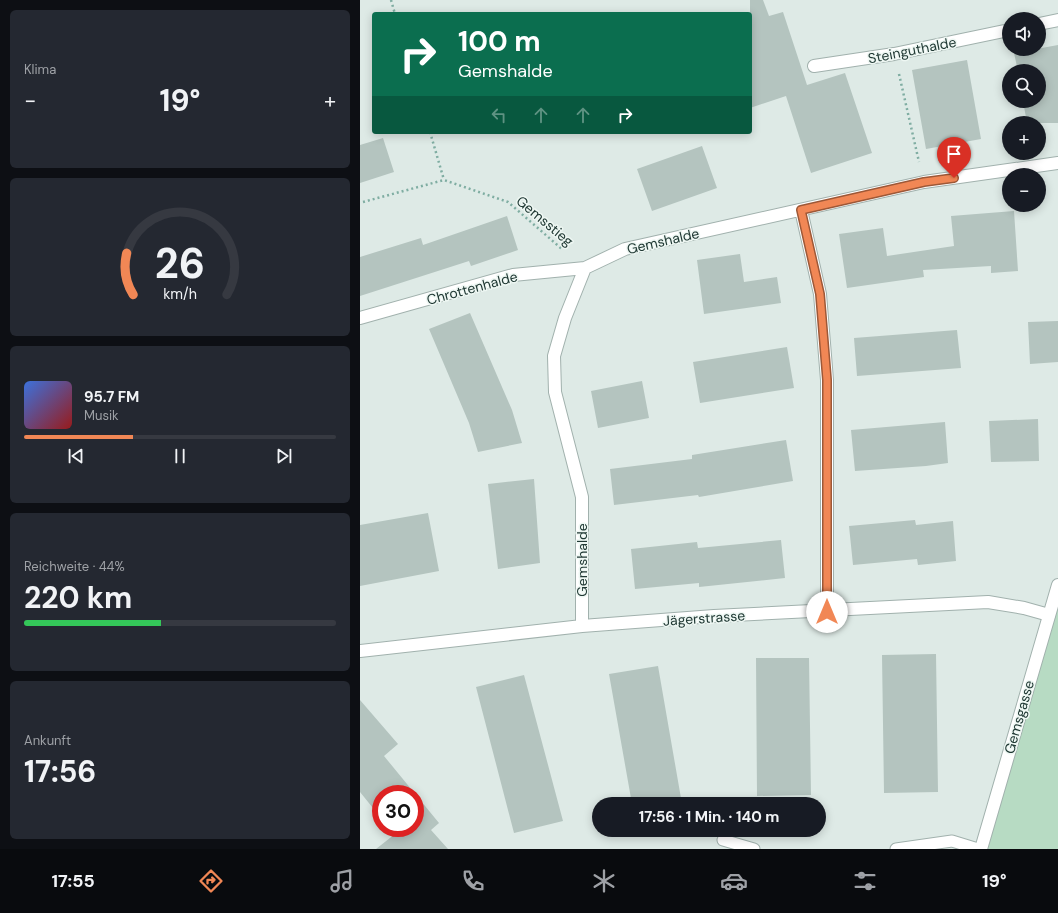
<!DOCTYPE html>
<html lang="de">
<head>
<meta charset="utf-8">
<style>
	body { margin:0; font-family:"DM Sans",sans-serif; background:#242831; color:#f1f3f6; height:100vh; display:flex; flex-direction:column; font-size:15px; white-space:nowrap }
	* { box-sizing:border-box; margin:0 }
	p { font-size:13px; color:#9ea1a6 }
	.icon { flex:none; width:22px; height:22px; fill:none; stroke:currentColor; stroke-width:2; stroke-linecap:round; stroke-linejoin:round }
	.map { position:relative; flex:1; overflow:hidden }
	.sheet { display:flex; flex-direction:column; gap:10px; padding:10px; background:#0d0f14; width:360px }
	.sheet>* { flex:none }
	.guide { position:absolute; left:12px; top:12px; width:380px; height:122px; border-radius:4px; box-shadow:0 2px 10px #0003; background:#0b6e4f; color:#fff; overflow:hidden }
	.controls { position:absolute; left:642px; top:12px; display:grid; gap:8px }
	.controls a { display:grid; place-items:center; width:44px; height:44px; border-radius:50%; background:#171b24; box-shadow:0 2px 10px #0003; font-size:20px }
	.speed { position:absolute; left:12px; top:785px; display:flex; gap:8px; font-size:20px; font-weight:700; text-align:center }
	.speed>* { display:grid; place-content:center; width:52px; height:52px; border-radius:50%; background:#171b24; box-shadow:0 2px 10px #0003; line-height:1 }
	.speed .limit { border:6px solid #d22; background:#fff; color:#111 }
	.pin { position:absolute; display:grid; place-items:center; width:34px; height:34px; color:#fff; margin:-41px -17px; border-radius:50% 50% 50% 0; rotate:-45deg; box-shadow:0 0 4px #0007 }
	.pin .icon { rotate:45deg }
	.me { position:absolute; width:44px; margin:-22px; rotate:0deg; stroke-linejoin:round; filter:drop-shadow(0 0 3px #0008) }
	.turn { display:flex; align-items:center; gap:14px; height:84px; padding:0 20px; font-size:18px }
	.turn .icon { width:52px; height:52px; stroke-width:2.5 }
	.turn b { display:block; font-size:28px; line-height:34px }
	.lanes { display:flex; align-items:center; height:38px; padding:0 20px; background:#0003; justify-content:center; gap:20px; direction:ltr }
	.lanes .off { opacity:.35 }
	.big { font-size:30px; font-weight:700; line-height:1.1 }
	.sheet .card { flex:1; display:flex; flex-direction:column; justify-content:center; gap:6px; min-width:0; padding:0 14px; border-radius:6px; background:#242831 }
	.sheet .dial { align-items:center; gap:0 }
	.dial svg { height:104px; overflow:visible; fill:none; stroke:#363941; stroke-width:7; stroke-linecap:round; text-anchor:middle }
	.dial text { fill:#f1f3f6; stroke:none }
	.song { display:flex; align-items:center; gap:12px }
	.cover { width:48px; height:48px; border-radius:6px; background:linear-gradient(135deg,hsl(220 70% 55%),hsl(0 70% 35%)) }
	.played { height:4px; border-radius:2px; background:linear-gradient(90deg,#f18755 35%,#363941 35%) }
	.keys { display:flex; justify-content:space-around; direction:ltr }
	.heat { display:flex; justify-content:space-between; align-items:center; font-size:22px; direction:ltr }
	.charge { height:6px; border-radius:3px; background:linear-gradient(90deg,#34c759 44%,#363941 0) }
	.trip { position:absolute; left:232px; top:797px; width:234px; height:40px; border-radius:20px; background:#171b24; box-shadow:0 2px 10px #0003; font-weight:700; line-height:40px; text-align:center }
	.tabs { display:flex; height:64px; justify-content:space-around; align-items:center; background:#090b0e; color:#9ea1a6 }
	.tabs .icon { width:28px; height:28px }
	.tabs .active { color:#f18755 }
	.tabs b { font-size:18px; color:#f1f3f6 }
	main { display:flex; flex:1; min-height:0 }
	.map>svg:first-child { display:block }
</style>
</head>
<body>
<main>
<section class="sheet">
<div class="card"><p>Klima</p>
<div class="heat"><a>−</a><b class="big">19°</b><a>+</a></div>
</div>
<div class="card dial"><svg viewBox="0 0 100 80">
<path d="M14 69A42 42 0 1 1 86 69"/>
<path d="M14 69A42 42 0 0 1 9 37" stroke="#f18755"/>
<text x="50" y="56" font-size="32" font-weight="700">26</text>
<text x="50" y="72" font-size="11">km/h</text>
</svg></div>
<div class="card">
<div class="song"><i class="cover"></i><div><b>95.7 FM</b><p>Musik</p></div></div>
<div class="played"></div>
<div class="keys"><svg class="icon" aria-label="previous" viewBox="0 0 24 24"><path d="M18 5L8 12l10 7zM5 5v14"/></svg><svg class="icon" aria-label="pause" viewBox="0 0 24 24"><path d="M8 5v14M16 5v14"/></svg><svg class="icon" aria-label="next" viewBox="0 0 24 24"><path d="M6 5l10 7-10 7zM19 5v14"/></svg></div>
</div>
<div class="card"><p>Reichweite · 44%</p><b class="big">220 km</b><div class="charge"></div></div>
<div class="card"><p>Ankunft</p><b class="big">17:56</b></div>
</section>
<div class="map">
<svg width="698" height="849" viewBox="0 0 698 849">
	<rect width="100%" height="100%" fill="#deeae6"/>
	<path fill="#b7dbc3" d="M698,585v264h-77z"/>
	<path fill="#b4c4bf" d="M390,0h13l6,16 14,-4 24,73 38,-12 27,80 -61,20 -25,-77 -36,12z
		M698,45v78h-31l-4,-22h16v-30h-21l-4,-18z
		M607,60l14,79 -55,10 -14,-79z
		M23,138l11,34 -34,11v-38z
		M342,146l15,42 -65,23 -15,-42z
		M654,211l4,60 -27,2v-7l-68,4 1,7 -77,11 -8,-54 44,-6 4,28 67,-10 -3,-30z
		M147,216l11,34 -47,16 -2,-5 -109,35v-39l61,-19 2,7z
		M380,254l4,28 33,-5 4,26 -77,11 -7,-54z
		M110,313l42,97 10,33 -44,9 -9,-29 -40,-94z
		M698,321v41l-28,2 -2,-42z
		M597,330l4,38 -104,8 -3,-38z
		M427,347l7,41 -94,15 -7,-41z
		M282,381l7,37 -51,10 -7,-37z
		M678,419l1,42 -48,1 -2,-41z
		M585,422l3,41 -22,3 -71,5 -4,-41z
		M426,440l7,41 -94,16 -1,-2 -84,10 -4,-36 82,-10v-4z
		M174,479l6,84 -42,6 -10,-85z
		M68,513l11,58 -79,15v-61z
		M555,520l1,5 37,-4 3,40 -38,4 -1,-6 -64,6 -4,-39z
		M421,540l4,38 -86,9v-4l-64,6 -4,-40 66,-7 1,6z
		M576,654l2,138 -54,1 -2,-138z
		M396,658h53l2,137 -54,1z
		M298,666l24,138h-50l-23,-130z
		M164,675l39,146 -49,12 -38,-146z
		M0,700l38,44 -14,12 55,67 -8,7 17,19h-72l19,-15 -5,-6h25v-34h-34v24l-21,-26z"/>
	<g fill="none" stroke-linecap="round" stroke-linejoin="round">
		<defs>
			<path id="service" d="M363,840l31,9
				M536,849l56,-8 26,8"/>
			<path id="minor" d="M679,24l19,-4
				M454,66l80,-12 115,-24
				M441,210l19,84 7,86v232
				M0,318l153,-43 72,-7
				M222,626v-129l-27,-105 -1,-36 11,-38 20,-50 40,-19 299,-67 134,-19
				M0,651l222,-25 132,-10 274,-14 36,6 25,7"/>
			<path id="tertiary" d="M621,849l77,-264"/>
		</defs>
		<use href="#service" stroke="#a1b1ad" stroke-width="13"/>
		<use href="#minor" stroke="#a1b1ad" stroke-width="14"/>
		<use href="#tertiary" stroke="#a1b1ad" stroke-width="14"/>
		<path stroke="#7fada2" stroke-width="2.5" stroke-dasharray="2 3" stroke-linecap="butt" d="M31,0l4,14
			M539,74l20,88
			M70,132l14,48
			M3,202l81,-22 64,22 55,48"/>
		<use href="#service" stroke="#fff" stroke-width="11"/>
		<use href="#minor" stroke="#fff" stroke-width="12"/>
		<use href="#tertiary" stroke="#fff" stroke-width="12"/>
	</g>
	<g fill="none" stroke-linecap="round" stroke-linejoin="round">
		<defs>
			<path id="route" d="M467,612v-232l-7,-86 -19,-84 123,-28 30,-4"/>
		</defs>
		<use href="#route" stroke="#9d5837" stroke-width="10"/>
		<use href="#route" stroke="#f18755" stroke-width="7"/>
	</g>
	<g text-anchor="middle" stroke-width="3" stroke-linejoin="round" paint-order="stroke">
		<g font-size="14" fill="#203934" stroke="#eef7f3">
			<text transform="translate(552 50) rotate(-11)" y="5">Steinguthalde</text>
			<text transform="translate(185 221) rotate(40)" y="5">Gemsstieg</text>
			<text transform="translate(303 241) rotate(-13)" y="5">Gemshalde</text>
			<text transform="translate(112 288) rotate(-15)" y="5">Chrottenhalde</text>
			<text transform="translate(222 560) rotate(-90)" y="5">Gemshalde</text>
			<text transform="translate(344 618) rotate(-4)" y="5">Jägerstrasse</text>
			<text transform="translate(659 717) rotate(-74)" y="5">Gemsgasse</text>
		</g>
	</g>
</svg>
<div class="controls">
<a><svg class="icon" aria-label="sound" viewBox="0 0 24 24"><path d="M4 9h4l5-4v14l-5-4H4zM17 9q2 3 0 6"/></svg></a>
<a><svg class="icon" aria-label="search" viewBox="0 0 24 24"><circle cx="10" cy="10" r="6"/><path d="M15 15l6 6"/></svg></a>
<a>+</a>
<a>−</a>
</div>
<div class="speed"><div class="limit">30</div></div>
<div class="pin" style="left:594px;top:178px;background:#d93025"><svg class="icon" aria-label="arrive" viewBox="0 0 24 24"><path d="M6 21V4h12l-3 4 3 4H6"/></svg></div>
<svg class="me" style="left:467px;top:612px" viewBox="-20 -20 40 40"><circle r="19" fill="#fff"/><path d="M0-13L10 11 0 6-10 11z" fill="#f18755"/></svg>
<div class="trip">17:56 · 1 Min. · 140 m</div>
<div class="guide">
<div class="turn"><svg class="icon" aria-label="right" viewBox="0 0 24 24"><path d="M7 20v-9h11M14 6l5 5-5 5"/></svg><div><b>100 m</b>Gemshalde</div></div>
<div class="lanes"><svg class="icon off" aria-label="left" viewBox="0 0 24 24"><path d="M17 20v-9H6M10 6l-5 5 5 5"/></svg><svg class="icon off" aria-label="ahead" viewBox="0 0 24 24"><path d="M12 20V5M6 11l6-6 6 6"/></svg><svg class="icon off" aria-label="ahead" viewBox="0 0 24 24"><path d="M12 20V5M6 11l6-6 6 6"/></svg><svg class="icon" aria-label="right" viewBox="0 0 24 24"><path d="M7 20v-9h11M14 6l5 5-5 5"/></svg></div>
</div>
</div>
</main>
<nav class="tabs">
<b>17:55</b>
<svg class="icon active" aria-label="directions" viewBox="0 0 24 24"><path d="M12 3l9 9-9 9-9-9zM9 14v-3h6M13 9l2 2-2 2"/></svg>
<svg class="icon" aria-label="music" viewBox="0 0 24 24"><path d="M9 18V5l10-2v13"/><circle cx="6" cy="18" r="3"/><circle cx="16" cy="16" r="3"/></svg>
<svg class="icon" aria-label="phone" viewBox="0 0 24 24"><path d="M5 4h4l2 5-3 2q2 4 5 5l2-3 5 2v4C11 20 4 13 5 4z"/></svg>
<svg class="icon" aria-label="climate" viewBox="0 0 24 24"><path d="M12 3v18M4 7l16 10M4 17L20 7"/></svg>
<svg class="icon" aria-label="car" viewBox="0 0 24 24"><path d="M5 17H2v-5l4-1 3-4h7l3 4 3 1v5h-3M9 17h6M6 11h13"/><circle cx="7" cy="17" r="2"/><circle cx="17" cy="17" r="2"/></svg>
<svg class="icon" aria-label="filters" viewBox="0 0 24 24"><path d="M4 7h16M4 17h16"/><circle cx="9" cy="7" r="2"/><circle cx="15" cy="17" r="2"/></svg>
<b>19°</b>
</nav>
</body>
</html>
